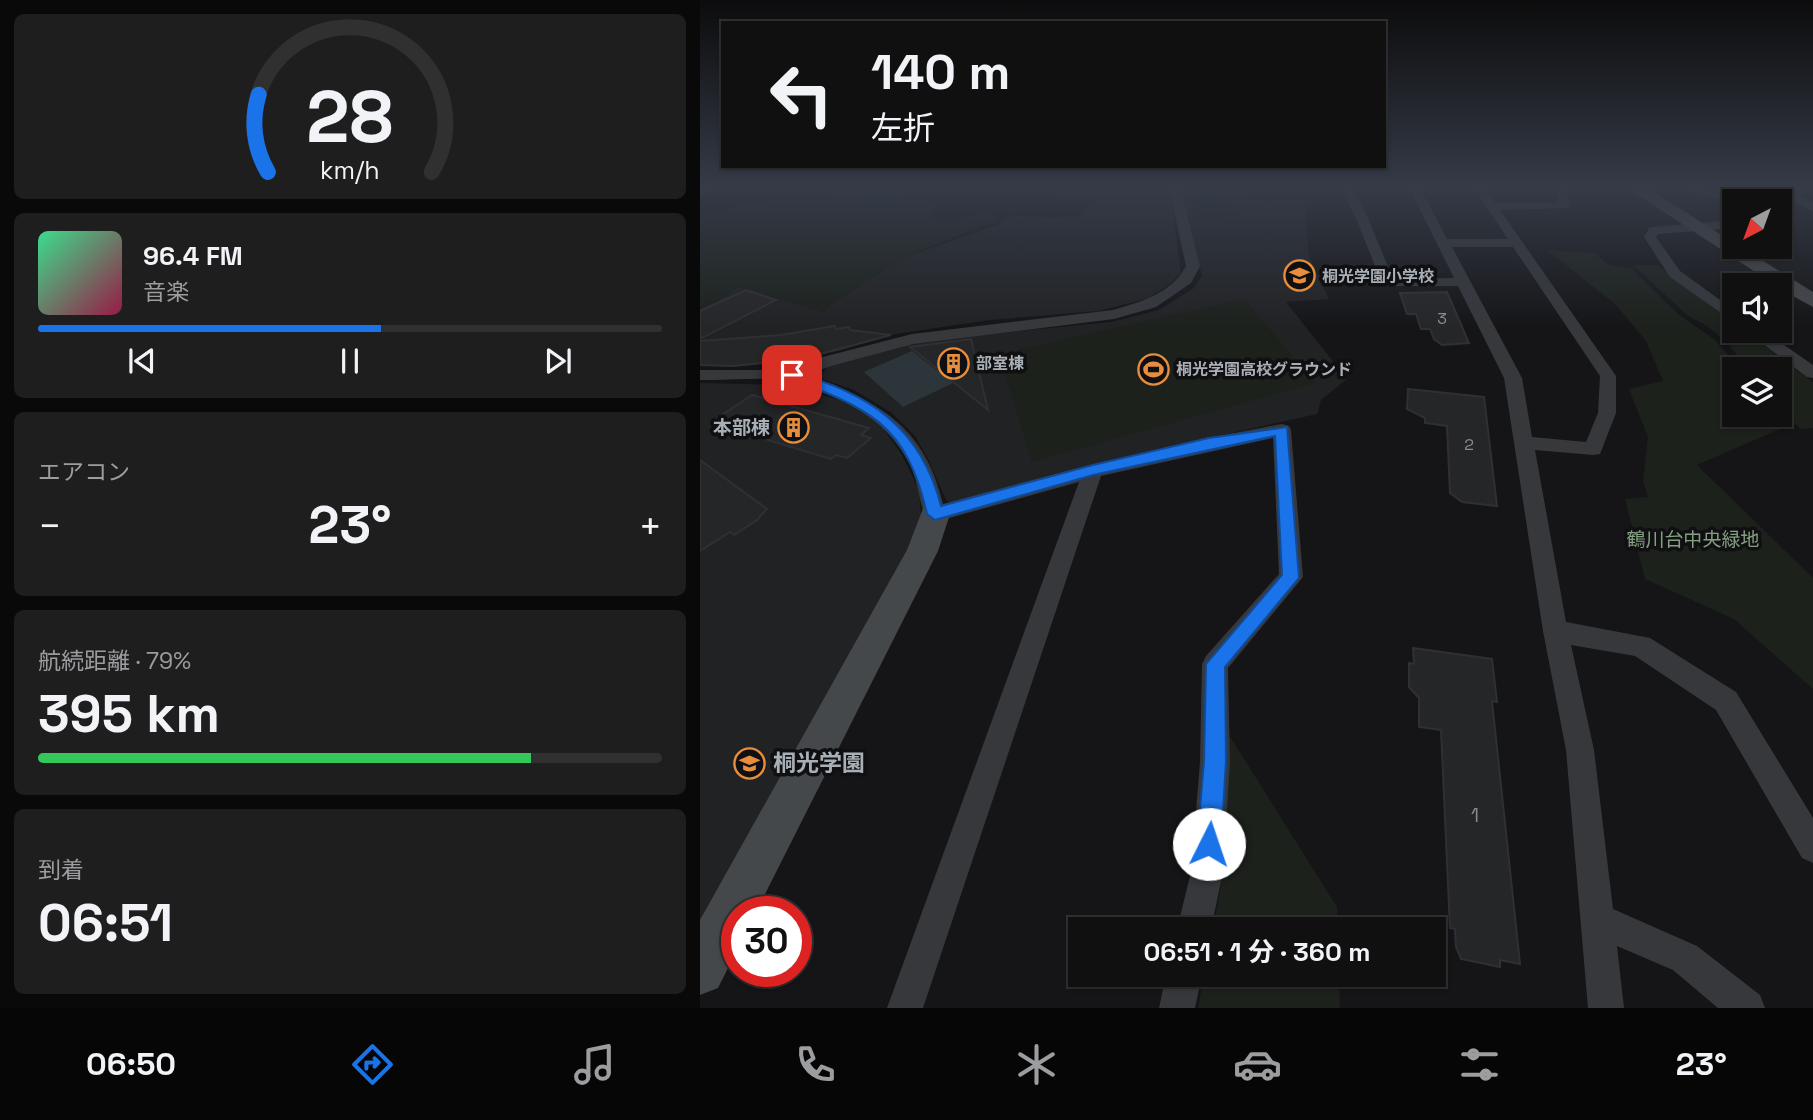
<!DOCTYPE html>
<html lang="ja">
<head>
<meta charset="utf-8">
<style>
	body { margin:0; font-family:"Space Grotesk","Noto Sans JP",sans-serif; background:#1e1e1f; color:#f1f3f6; height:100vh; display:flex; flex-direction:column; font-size:26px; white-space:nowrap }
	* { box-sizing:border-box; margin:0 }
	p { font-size:23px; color:#9c9d9f }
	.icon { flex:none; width:38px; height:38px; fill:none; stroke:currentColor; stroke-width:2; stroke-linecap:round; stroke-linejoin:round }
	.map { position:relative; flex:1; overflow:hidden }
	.drawer { display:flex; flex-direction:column; gap:14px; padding:14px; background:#090909; width:700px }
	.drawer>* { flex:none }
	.hud { position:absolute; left:21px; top:21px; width:665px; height:147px; border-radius:0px; box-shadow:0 2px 5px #0004,0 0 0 2px #303031; background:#101011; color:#f1f3f6; overflow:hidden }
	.needle { width:46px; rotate:221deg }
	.buttons { position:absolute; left:1022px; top:189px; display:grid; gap:14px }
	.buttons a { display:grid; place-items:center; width:70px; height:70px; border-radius:0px; background:#101011; box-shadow:0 2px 5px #0004,0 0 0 2px #303031; font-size:35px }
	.speed { position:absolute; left:21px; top:896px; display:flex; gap:14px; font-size:35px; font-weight:700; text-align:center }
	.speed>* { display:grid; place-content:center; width:91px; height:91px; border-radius:50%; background:#101011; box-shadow:0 2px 5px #0004,0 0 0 2px #303031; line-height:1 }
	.speed .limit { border:10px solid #d22; background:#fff; color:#111 }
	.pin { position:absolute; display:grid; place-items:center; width:60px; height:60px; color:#fff; margin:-30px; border-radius:14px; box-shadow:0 4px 10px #0006 }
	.me { position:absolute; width:77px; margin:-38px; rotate:4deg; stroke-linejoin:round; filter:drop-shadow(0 0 5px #0008) }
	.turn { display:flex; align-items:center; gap:24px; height:147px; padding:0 35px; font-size:32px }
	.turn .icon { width:91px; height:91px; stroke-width:2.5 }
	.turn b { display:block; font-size:49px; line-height:60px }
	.big { font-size:52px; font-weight:700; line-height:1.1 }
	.drawer .widget { flex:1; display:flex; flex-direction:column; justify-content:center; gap:10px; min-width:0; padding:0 24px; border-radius:10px; background:#1e1e1f }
	.drawer .dial { align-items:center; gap:0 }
	.dial svg { height:182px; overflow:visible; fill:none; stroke:#303031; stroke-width:7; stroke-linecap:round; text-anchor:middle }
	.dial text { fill:#f1f3f6; stroke:none }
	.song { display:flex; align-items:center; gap:21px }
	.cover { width:84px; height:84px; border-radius:10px; background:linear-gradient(135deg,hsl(150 70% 55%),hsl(340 70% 35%)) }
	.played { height:7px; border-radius:4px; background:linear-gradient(90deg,#1a73e8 55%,#303031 55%) }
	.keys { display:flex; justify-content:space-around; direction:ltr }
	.heat { display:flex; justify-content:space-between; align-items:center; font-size:38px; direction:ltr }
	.charge { height:10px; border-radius:5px; background:linear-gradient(90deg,#34c759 79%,#303031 0) }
	.trip { position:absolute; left:368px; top:917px; width:378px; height:70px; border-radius:0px; background:#101011; box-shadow:0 2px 5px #0004,0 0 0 2px #303031; font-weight:700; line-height:70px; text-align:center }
	.dock { display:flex; height:112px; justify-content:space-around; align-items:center; background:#060607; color:#9c9d9f }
	.dock .icon { width:49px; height:49px }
	.dock .current { color:#1a73e8 }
	.dock b { font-size:32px; color:#f1f3f6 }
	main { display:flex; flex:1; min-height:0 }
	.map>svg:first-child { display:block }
</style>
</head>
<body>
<main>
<section class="drawer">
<div class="widget dial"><svg viewBox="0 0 100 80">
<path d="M14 69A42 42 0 1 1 86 69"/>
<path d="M14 69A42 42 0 0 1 10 35" stroke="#1a73e8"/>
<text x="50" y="56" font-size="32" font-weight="700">28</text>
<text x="50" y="72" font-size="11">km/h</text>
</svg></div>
<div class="widget">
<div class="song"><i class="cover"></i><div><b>96.4 FM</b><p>音楽</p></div></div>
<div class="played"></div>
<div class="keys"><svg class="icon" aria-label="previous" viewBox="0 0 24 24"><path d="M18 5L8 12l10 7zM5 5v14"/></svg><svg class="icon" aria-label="pause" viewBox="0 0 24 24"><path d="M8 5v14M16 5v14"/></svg><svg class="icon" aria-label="next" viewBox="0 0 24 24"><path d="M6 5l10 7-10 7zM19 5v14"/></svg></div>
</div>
<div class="widget"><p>エアコン</p>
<div class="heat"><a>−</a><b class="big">23°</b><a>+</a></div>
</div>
<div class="widget"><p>航続距離 · 79%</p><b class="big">395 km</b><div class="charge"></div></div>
<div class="widget"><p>到着</p><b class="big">06:51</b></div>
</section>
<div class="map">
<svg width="1113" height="1008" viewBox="0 0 1113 1008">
	<rect width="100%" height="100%" fill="#151517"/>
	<path fill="#212224" d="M283,187h187l11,86 -11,11 -21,14 -51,13 -108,9 -94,14 -58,17 -60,11 -32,4 -46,-1v-57l15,-6 23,-16 86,26 8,-9 68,-44 100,-35 11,-9 40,3 27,-2 18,-18 -117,-7z
		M480,187h54l10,5v6l5,2 56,-1 4,58 20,42 -43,3 61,77 -26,21 -4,14 -184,41 -182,48 -5,-3 -18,-41 -13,-23 -23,-23 -38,-23 -35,-12 7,-10 10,-4 82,-23 193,-19 48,-12 35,-22 8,-12z
		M0,383l82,2 59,15 24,12 19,18 18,25 17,35 2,25 -2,24 -219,404z"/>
	<path fill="#1c211c" d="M526,187l8,29 -38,2 -5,-29z
		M178,189l55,10 8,6 -10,7 1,6c5,1 12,3 17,3 18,0 31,-15 50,-2l-99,40 -68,44 -8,9 -86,-26 -23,16 -15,6v-92l56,-15 61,-4z
		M847,250l47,3 14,11 24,5 46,45 37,26 25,29h-6v46h44l9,11 -90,39 116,113v111l-79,-70 -89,-40 -20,-80 23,-2 -5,-16 5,-44 -19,-48 34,-8 -17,-40 -31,-37z
		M933,265h25l76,58v8h11l68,51v46l-12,1 -21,-20v-40h-33l-20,-27 -20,-16 -20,-11z
		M544,299l71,84 -283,79 -33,-108z
		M526,730l111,177 1,22h-125l8,-43z
		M504,975h135l1,33h-142z"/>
	<path fill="#2c363a" d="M212,351l41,32 -50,24 -39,-35z"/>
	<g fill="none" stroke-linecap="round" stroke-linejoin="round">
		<path stroke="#2c363a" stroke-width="3.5" d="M1041,198l4,-8
			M1022,218l10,-2 2,-4"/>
	</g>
	<path fill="#252628" stroke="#2f3033" stroke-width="2" d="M46,290l30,10 -76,39v-28z
		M747,292l22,51 -27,2 -8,-6 -4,-10h-9l-5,-15h-9l-7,-21z
		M135,326l1,3 13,-2 1,3 41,5 -67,18 -52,9 -39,4 -33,-1v-24l81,-6z
		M271,339l17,71 -78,-63z
		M708,389l76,8 13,109 -35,-4 -12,-9 -3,-67 -22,-3v-5l-18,-9z
		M52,395l117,33 -8,7 10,3 -24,20 -11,-3 -5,4 -113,-34 5,-4 -7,-2z
		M0,460l67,49 -10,11 -23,15 -4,-3 -30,19z
		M713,648l79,11 5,43 -5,-1 28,263 -20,-4v7l-39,-8 -5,-12 -1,-18 -5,-1 -9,-198 -22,-3v-29l-10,-11v-24l5,1z"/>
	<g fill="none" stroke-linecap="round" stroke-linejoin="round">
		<path fill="#36383c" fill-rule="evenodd" d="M25,187l-1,2 -24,5v-6z
			M469,187h11l20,79 -9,17 -35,24 -42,12 -201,25 -82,22 -24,9c70,26 118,50 136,129 113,-31 224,-59 339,-80l7,2 2,4 12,147 -75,91 2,94 -7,110 -12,57h-34l14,-57 9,-110 2,-98 4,-8 73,-82 -6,-136 -172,38 -178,532h-36l192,-526 -144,40 -8,-2c-9,-18 -8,-39 -18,-57 -20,-39 -56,-60 -96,-74 -8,-3 -17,-8 -26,-9 -28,-3 -58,0 -87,0v-10h90l29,-12 93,-24 201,-24c28,-8 59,-17 73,-44z
			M640,187h11l17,31 25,61 61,-1 -45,-91h11l27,52h61l-35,-52h11l11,16h63l-2,-16h11l2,21 -69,2 116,166v37l-16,41 -7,1 -58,-5 31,172 84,16 86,54 77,126v45l-11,-5 -86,-148 -81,-54 -64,-11 23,105 19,159 84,37 63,49 5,13h-47l-45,-38 -56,-24 7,62h-36l-22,-258 -23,-119 -39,-253 -46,-92h-75l-27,-68zM752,247h61l87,129 -2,37 -12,29 -54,-5 -10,-59z
			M973,187h22l50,14 -11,2z
			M1056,187h11l-5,14h-12z
			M1091,187h11l-1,10 12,6v9l-22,-12z
			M1034,220v8l-76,6 -2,3 24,34 54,39v12l-64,-45 -26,-40 5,-9 4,-1z
			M1046,331h18l49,34v13l-6,-1z
			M466,975h36l-7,33h-36z"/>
		<path fill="#45484b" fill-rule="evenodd" d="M926,187h20l88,56v4h7l72,45v15l-33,-18v-4h-5z
			M235,503l11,3 4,8 -12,37 -182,361h-19v38l-19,38 -18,7v-75l207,-370 17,-44z"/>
	</g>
	<linearGradient id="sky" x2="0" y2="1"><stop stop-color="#0c0c0d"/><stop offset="0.57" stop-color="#353b47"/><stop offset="1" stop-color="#353b47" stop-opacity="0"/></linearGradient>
	<rect width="1113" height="329" fill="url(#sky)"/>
	<path fill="#1a73e8" stroke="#114b97" stroke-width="2" d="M92,372c76,20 129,55 149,134l152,-41 116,-27 78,-11 12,151 -74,89 1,94 -5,83 -4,9 -8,3 -9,-3 -3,-9 7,-83 2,-97 76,-89 -7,-139 -182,39 -158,45 -8,-6c-20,-90 -59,-107 -140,-136v-5z"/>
	<defs>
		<symbol id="school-ring" viewBox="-11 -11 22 22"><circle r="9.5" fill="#101012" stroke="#e68d3e" stroke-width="1.5"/><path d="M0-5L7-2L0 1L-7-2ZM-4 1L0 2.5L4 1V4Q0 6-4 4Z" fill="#e68d3e"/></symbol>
		<symbol id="building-ring" viewBox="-11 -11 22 22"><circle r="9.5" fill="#101012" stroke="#e68d3e" stroke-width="1.5"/><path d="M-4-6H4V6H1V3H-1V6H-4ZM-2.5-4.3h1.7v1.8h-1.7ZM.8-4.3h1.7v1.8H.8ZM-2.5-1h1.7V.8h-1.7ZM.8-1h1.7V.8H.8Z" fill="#e68d3e"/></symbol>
		<symbol id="stadium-ring" viewBox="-11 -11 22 22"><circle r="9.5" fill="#101012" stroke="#e68d3e" stroke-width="1.5"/><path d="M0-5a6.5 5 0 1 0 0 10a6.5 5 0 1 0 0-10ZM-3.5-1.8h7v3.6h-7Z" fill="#e68d3e"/></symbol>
	</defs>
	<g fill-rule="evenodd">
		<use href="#school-ring" x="582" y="258" width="35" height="35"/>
		<use href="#building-ring" x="236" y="346" width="35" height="35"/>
		<use href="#stadium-ring" x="436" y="352" width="35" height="35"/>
		<use href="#building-ring" x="76" y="410" width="35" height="35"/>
		<use href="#school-ring" x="32" y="746" width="35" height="35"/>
	</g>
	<g text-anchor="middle" stroke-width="7" stroke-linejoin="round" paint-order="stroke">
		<g font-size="16" font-weight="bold" fill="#a8afb6" stroke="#101012" text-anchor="start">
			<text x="622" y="282">桐光学園小学校</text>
			<text x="276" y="369">部室棟</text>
			<text x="476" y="375">桐光学園高校グラウンド</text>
		</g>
		<g font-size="16" fill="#878d92">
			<text x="742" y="324">3</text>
			<text x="769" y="450">2</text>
		</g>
		<g font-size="19" font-weight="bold" fill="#a8afb6" stroke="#101012" text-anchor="end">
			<text x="70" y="434">本部棟</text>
		</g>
		<g font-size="19" fill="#84a080" stroke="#101012">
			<text x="993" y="546">鶴川台中央緑地</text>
		</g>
		<g font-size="19" fill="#878d92">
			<text x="775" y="822">1</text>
		</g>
		<g font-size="23" font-weight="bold" fill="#a8afb6" stroke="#101012" text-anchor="start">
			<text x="73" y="771">桐光学園</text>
		</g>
	</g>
</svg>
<div class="buttons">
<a><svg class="needle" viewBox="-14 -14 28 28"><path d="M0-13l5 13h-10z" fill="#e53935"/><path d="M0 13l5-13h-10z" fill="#9c9d9f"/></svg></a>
<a><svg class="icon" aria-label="sound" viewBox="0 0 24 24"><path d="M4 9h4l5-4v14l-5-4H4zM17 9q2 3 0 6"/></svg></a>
<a><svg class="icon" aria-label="layers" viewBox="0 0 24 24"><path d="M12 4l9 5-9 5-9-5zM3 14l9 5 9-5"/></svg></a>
</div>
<div class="speed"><div class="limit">30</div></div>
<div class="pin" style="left:92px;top:375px;background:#d93025"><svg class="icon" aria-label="arrive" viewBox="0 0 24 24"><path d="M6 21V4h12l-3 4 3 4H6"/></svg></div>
<svg class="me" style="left:509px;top:844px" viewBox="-20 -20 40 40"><circle r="19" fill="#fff"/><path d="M0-13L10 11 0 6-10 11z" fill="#1a73e8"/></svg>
<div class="trip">06:51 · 1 分 · 360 m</div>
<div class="hud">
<div class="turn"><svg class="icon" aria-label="left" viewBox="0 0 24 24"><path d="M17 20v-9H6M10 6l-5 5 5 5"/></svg><div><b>140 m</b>左折</div></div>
</div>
</div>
</main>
<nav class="dock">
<b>06:50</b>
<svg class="icon current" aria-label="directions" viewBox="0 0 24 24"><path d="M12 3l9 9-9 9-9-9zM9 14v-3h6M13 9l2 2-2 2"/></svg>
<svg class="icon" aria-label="music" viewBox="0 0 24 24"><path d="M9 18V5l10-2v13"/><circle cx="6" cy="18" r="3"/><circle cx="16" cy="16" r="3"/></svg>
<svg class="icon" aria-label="phone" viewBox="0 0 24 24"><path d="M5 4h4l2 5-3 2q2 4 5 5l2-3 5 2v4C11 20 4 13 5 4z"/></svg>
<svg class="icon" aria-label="climate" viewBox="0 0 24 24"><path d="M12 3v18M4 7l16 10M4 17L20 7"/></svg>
<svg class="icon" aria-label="car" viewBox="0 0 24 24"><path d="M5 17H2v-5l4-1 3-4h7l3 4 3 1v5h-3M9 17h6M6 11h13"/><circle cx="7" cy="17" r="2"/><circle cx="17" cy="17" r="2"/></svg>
<svg class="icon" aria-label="filters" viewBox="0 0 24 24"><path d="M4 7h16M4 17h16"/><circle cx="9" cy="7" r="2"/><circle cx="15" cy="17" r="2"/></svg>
<b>23°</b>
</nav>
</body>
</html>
